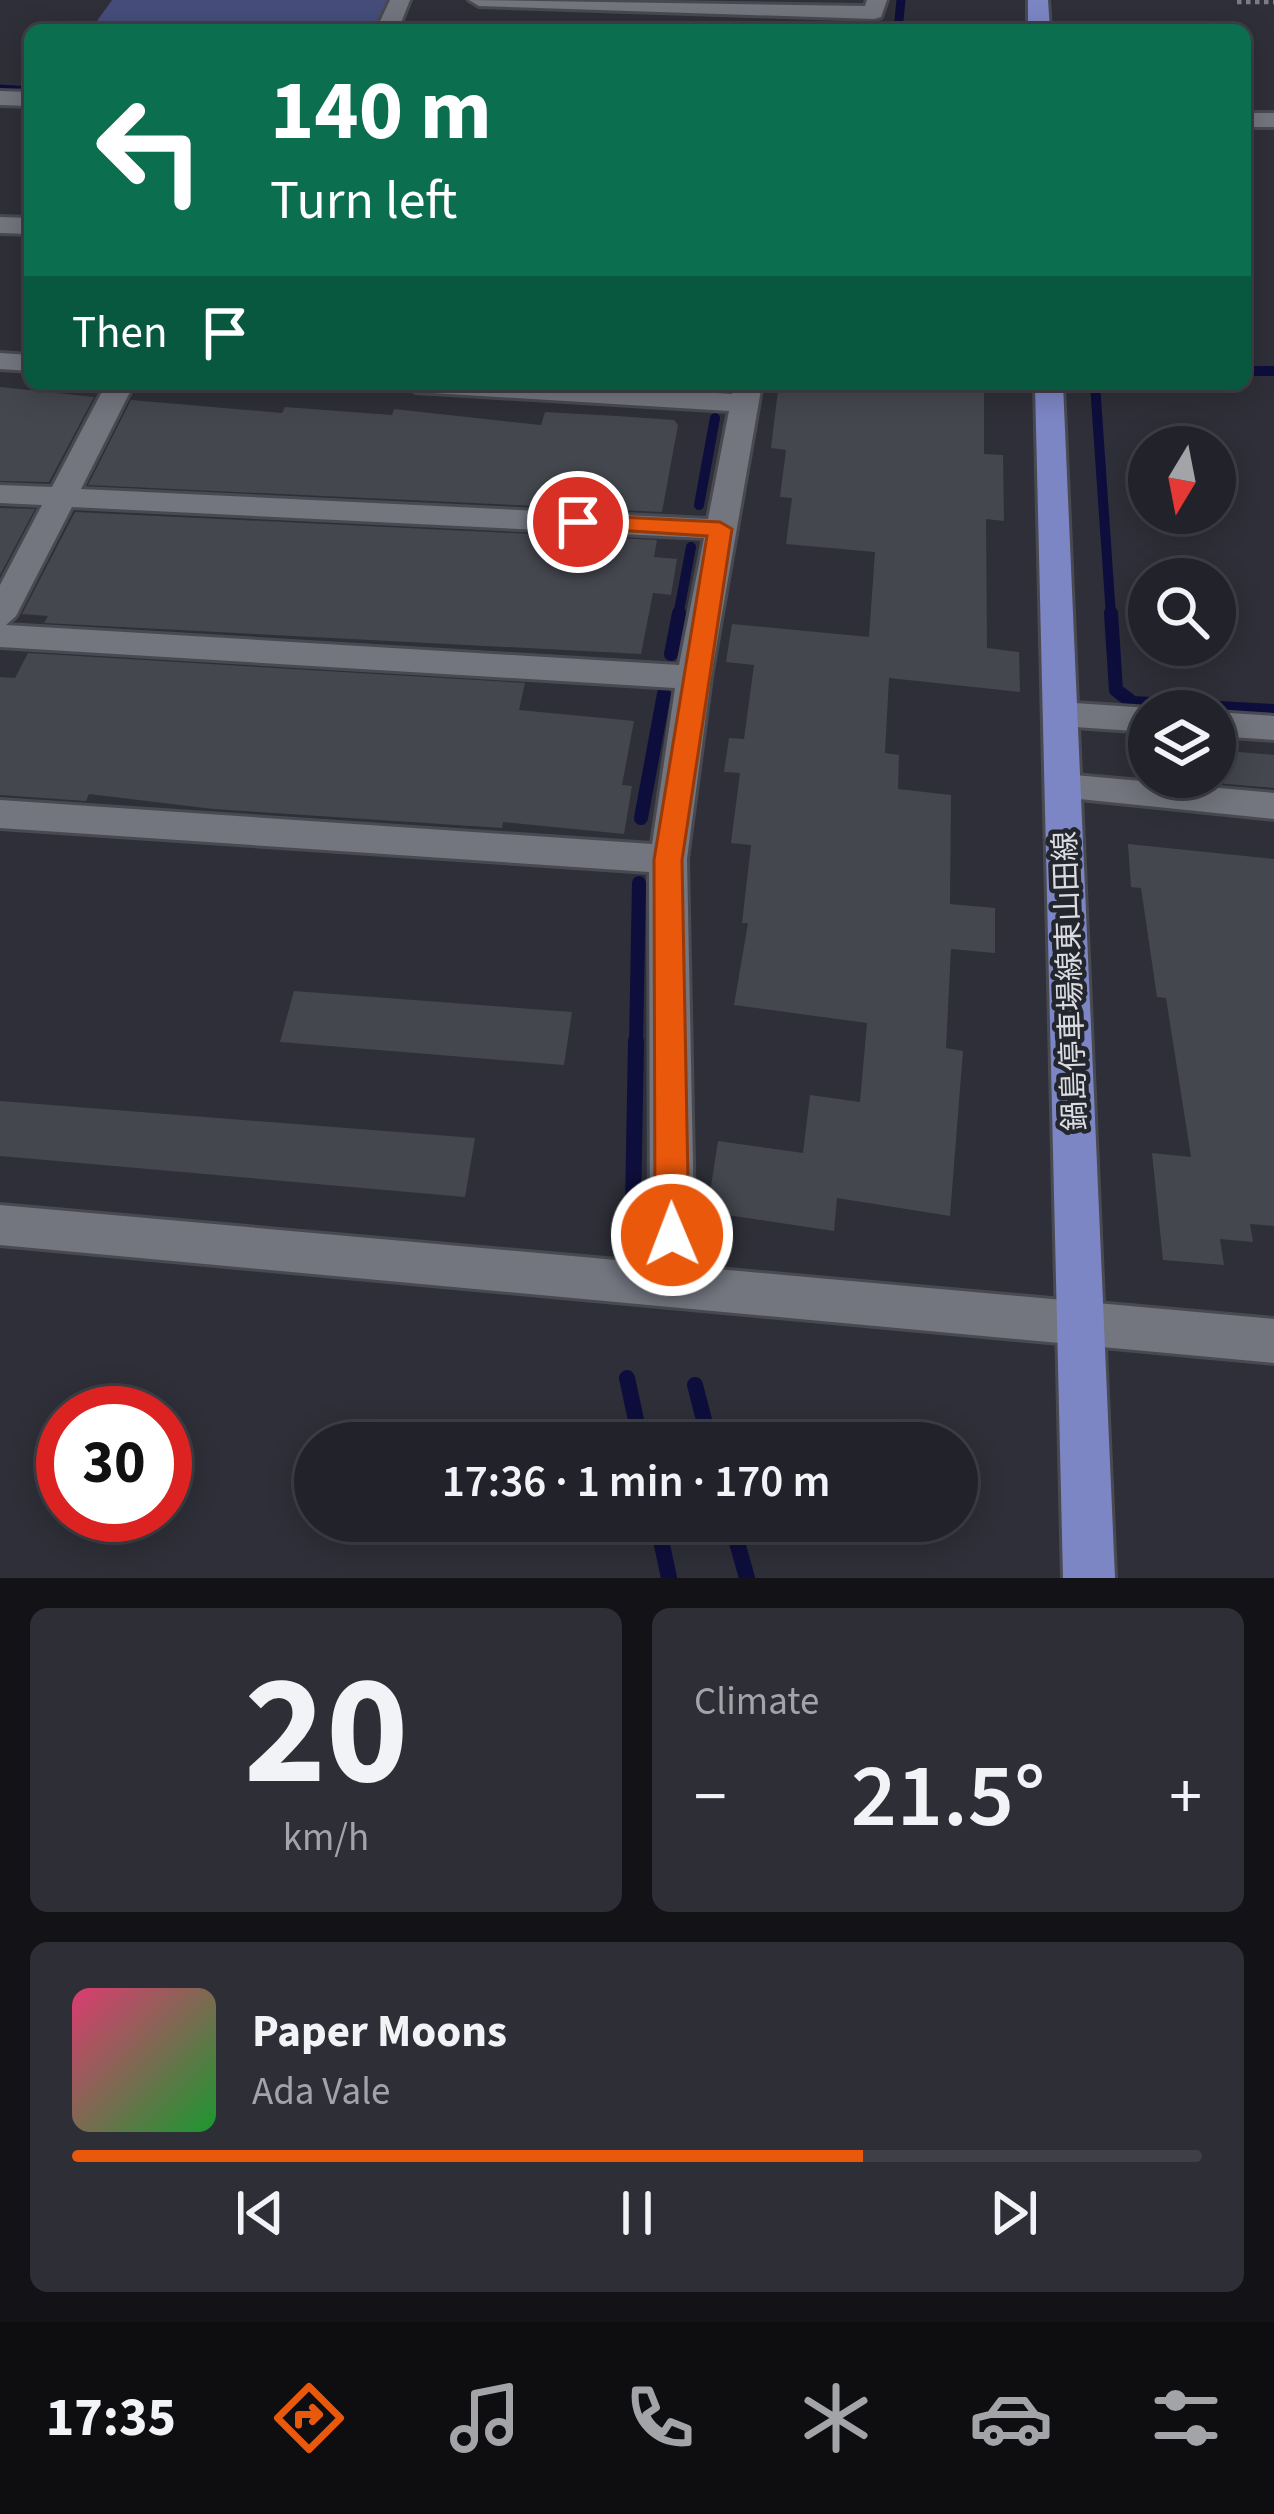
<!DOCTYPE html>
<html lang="en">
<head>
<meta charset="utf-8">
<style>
	body { margin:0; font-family:"Source Sans 3","Noto Sans JP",sans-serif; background:#2e2f36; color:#f1f3f6; height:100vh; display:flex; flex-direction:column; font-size:45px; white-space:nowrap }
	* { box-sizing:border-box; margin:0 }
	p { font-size:39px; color:#a2a4a8 }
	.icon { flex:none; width:66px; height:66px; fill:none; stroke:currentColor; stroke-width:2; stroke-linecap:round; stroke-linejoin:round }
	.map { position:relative; height:1578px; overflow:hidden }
	.details { display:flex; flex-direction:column; gap:30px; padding:30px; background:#131317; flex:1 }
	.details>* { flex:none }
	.banner { position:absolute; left:24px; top:24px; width:1227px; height:366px; border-radius:18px; box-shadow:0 6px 30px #0003,0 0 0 3px #3f4047; background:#0b6e4f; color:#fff; overflow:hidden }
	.needle { width:78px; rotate:190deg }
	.buttons { position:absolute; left:1128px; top:426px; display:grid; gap:24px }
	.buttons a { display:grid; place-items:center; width:108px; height:108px; border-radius:50%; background:#22232a; box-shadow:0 6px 30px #0003,0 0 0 3px #3f4047; font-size:60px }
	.speed { position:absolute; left:36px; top:1386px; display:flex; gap:24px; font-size:60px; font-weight:700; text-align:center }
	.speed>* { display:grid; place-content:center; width:156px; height:156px; border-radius:50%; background:#22232a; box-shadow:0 6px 30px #0003,0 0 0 3px #3f4047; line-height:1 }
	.speed .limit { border:18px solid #d22; background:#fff; color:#111 }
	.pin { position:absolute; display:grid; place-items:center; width:102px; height:102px; color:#fff; margin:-51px; border:6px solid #fff; border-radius:50%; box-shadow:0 3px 12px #0007 }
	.me { position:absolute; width:132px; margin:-66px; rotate:359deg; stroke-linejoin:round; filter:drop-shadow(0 0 9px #0008) }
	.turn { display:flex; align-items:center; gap:42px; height:252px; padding:0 48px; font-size:54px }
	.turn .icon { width:156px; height:156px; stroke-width:2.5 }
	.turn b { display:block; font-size:84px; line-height:102px }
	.then { display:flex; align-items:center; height:114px; padding:0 48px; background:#0003; gap:24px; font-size:45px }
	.big { font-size:90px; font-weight:600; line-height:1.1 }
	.details .card { flex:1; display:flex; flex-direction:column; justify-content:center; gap:18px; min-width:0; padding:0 42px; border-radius:18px; background:#2e2f36 }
	.details .dial { align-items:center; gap:0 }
	.dial b { font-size:156px; line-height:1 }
	.song { display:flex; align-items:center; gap:36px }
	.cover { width:144px; height:144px; border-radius:18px; background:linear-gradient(135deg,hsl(340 70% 55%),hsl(130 70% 35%)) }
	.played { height:12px; border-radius:6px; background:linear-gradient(90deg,#ea580c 70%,#3f4047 70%) }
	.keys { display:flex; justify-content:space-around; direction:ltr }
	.heat { display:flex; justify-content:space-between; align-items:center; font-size:66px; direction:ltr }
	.details .tiles { flex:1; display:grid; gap:30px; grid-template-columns:1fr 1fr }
	.card:last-child { grid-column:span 2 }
	.trip { position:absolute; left:294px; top:1422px; width:684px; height:120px; border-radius:60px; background:#22232a; box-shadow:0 6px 30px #0003,0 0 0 3px #3f4047; font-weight:600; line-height:120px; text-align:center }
	.dock { display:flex; height:192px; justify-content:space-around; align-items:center; background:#0e0e11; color:#a2a4a8 }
	.dock .icon { width:84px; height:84px }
	.dock .current { color:#ea580c }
	.dock b { font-size:54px; color:#f1f3f6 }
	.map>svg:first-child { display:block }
</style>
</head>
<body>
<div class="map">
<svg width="1274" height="1578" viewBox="0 0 1274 1578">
	<rect width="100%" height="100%" fill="#2e2f38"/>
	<path fill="#464d7a" d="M112,0h281l-13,28 -283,-7z"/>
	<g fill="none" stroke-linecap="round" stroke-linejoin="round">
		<path stroke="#0e0e3c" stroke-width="9" d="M898,30l3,-30
			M0,89l30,2"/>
		<path stroke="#0e0e3c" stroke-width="10" d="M1245,371h29
			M1095,384l16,232
			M699,505l16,-87
			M678,616l13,-69"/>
		<path stroke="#0e0e3c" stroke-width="14" d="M1111,613l5,77 17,13 140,8
			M671,654l8,-41
			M641,818l23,-124
			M636,1044l3,-161"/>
		<path stroke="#0e0e3c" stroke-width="16" d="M633,1207l3,-166
			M627,1378l14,65
			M695,1385l15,58
			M657,1521l12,57
			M731,1521l16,57"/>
	</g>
	<path fill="#45474f" d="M805,384l179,3v67l19,1 1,66 -18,-2 1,129 32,4 1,40 -131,-14 -4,75 14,2 -1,34 53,6 -1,109 45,4v45l-44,-4 -5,99 17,3 -13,165 -113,-18 -3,33 -127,-19 11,-71 85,12 7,-58 50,7 7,-79 -133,-18 14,-82h-6l9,-78 -20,-2 9,-70 -16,-1 5,-34 15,1 10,-74 -28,-3 6,-38 137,13 6,-85 -89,-8 6,-46 -12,-1 6,-47 -15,-2 7,-58 26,2z
		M0,387l94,10 -45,85 -49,-1z
		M131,400l151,13 3,-6 107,8 2,-6 147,16 4,-13 72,4 57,4 4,5 -16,87 -574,-27z
		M0,508l35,1 -35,66z
		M75,512l582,28 -3,17 23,2 -6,36 -18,-2 -12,61 -597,-31 4,-7 -26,-2z
		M28,653l497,30 -6,27 115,11 -12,64 10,1 -8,48 -121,-12 -1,6 -289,-19 -124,-15 -3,7 -86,-6v-118l15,1z
		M1215,750l59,5v33l-59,-5z
		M1128,844l146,15v367l-24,-2 3,18 -33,-3 4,26 -61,-5 -11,-107 39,4 -25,-159 -9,-1 -16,-109 -10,-1z
		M294,991l278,21 -8,53 -284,-23z
		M0,1101l475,37 -10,59 -465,-41z"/>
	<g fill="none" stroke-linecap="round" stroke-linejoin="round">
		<defs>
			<path id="minor" d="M390,0h20l-12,30h-22z
				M469,0l396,6 2,-6h20l-6,17 -7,2 -395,-13z
				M0,91l30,1v14l-30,-1z
				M1245,113h29v14h-29z
				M0,217l30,1v16l-30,-1z
				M0,353l30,2v16l-30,-2z
				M106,384h28l-53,105 627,30 21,-108 -313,-19 -14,-8h162l168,10 2,-10h28l-51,293 -24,182 8,408 579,52v44l-1274,-118v-40l650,58 -1,-391 -649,-44v-28l652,44 23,-156 -675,-41v-62l42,-80 -42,-2v-18l52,2zM72,507l632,31 -25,127 -673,-40 10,-9z
				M1060,702l89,6 11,3h-11v21l-89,-6 -17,-12z
				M1215,712l59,4v24l-59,-4z
				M1063,774l211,19v26l-224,-23 -5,-9 5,-9z"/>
			<path id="major" d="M1028,0h20l2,30h-22z
				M1035,384h28l52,1194h-52z"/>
		</defs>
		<use href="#minor" stroke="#494a51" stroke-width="6"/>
		<use href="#major" stroke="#494a51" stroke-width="6"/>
		<path stroke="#7c7d84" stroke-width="4.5" stroke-dasharray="4.5 4.5" stroke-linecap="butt" d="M1237,2h37"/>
		<use href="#minor" fill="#73757f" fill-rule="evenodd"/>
		<use href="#major" fill="#7d86c5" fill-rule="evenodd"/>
	</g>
	<path fill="#ea580c" stroke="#983908" stroke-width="3" d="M578,515l142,7 12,7 -50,331 7,375 -5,11 -12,4 -12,-4 -5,-11 -1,-375 53,-324 -137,-9v-10z"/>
	<g text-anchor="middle" stroke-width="9" stroke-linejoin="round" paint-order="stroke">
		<g font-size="30" fill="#dbdce1" stroke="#24262d">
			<text transform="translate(1070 981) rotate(-92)" y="10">鍋島停車場線東山田線</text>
		</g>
	</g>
</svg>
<div class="buttons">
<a><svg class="needle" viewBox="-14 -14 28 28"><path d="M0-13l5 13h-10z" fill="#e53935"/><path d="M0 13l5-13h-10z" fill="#a2a4a8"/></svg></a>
<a><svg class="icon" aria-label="search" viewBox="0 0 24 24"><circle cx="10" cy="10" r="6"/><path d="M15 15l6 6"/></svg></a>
<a><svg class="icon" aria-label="layers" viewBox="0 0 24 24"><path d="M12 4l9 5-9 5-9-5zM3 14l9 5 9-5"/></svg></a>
</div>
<div class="speed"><div class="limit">30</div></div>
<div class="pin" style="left:578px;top:522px;background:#d93025"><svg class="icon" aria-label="arrive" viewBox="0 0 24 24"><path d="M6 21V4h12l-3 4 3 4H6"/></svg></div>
<svg class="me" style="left:672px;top:1235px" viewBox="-20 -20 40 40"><circle r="17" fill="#ea580c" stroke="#fff" stroke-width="3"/><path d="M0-11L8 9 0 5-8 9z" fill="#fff"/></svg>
<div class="trip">17:36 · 1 min · 170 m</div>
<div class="banner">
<div class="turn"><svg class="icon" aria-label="left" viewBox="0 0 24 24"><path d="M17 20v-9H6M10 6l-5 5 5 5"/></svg><div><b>140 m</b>Turn left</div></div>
<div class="then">Then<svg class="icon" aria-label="arrive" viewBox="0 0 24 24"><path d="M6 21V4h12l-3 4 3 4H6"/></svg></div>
</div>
</div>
<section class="details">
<div class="tiles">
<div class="card dial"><b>20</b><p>km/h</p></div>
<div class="card"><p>Climate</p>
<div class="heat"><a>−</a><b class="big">21.5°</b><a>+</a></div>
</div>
<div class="card">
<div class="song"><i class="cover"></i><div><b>Paper Moons</b><p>Ada Vale</p></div></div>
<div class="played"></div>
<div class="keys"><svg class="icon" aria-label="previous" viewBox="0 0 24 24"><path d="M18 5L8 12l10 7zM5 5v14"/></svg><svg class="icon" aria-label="pause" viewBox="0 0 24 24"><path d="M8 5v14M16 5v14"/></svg><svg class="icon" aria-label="next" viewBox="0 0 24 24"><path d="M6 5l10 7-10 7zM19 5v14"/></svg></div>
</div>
</div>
</section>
<nav class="dock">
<b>17:35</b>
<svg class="icon current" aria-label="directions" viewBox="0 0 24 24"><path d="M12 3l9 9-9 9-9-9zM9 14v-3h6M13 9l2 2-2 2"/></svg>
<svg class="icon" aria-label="music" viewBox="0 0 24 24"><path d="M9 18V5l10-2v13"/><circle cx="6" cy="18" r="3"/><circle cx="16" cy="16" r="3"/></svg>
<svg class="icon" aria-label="phone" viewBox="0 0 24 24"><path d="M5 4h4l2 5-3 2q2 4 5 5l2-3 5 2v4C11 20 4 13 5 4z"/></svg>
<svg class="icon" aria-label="climate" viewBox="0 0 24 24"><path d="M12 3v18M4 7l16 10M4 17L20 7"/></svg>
<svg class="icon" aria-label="car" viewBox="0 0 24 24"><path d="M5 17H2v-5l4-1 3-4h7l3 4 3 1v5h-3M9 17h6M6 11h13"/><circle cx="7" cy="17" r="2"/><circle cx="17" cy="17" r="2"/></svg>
<svg class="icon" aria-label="filters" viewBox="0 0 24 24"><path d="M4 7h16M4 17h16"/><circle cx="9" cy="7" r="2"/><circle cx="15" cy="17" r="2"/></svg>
</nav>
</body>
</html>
